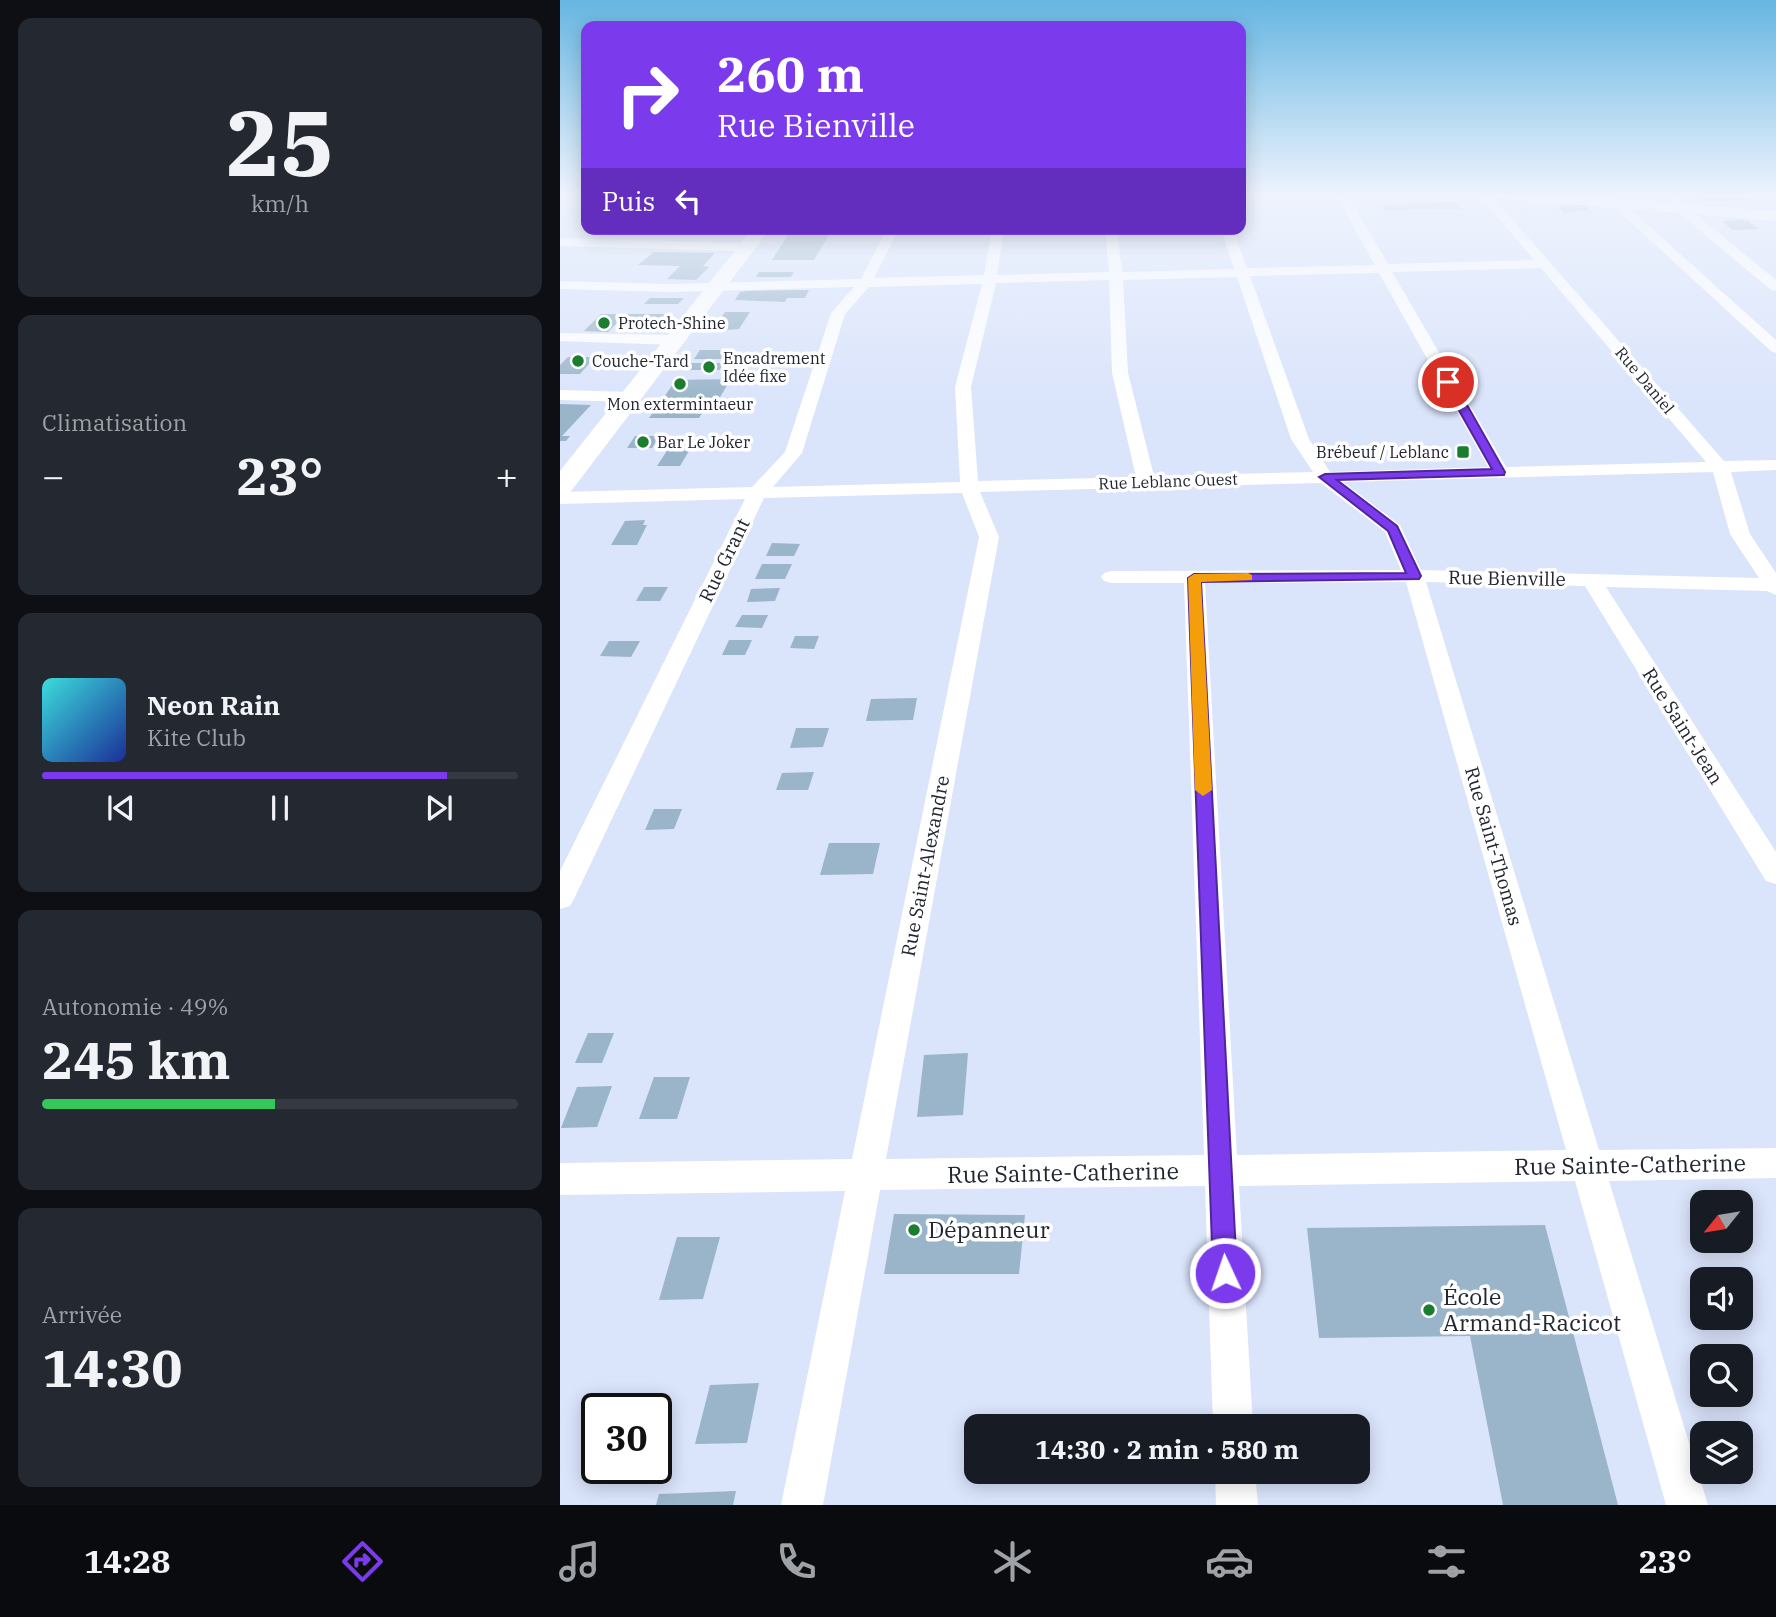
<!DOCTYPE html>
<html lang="fr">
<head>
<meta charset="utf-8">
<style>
	body { margin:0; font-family:"IBM Plex Serif",serif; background:#242831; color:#f1f3f6; height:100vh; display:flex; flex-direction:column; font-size:26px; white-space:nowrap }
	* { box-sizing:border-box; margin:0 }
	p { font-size:23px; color:#9ea1a6 }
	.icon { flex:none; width:38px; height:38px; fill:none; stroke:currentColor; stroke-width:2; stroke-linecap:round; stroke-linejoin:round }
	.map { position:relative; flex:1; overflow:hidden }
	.side { display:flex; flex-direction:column; gap:18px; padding:18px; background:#0d0f14; width:560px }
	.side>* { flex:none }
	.banner { position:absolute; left:21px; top:21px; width:665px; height:214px; border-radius:14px; box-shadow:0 4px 18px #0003; background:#7c3aed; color:#fff; overflow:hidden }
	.needle { width:46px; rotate:240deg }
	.fabs { position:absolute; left:1130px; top:1190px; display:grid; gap:14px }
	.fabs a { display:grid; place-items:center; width:63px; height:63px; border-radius:14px; background:#171b24; box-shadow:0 4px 18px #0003; font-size:35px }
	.speed { position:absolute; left:21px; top:1393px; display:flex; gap:14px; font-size:35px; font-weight:700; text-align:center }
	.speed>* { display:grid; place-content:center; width:91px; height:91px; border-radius:50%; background:#171b24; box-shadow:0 4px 18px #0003; line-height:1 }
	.speed .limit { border:4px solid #111; border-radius:10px; background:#fff; color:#111 }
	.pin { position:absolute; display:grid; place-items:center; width:60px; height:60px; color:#fff; margin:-30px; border:4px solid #fff; border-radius:50%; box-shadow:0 2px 7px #0007 }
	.me { position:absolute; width:77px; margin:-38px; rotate:357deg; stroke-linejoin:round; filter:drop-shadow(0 0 5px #0008) }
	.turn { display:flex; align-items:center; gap:24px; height:147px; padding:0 21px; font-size:32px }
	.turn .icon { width:91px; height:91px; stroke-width:2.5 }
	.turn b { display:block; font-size:49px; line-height:60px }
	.then { display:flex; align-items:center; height:66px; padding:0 21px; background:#0003; gap:14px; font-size:26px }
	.big { font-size:52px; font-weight:700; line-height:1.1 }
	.side .tile { flex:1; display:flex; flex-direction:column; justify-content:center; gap:10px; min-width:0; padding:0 24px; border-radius:14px; background:#242831 }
	.side .dial { align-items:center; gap:0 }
	.dial b { font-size:91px; line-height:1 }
	.song { display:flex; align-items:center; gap:21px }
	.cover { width:84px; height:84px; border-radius:10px; background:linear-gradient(135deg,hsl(180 70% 55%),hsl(230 70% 35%)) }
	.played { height:7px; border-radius:4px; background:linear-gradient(90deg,#7c3aed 85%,#363941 85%) }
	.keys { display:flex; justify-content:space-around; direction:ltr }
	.heat { display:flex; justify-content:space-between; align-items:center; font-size:38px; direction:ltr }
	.charge { height:10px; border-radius:5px; background:linear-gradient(90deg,#34c759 49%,#363941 0) }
	.trip { position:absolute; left:404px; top:1414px; width:406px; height:70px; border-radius:14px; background:#171b24; box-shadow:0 4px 18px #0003; font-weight:700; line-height:70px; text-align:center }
	.tabs { display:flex; height:112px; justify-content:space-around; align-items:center; background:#090b0e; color:#9ea1a6 }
	.tabs .icon { width:49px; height:49px }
	.tabs .current { color:#7c3aed }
	.tabs b { font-size:32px; color:#f1f3f6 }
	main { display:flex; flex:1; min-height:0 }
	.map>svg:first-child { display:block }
</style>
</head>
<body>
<main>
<section class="side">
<div class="tile dial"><b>25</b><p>km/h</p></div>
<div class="tile"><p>Climatisation</p>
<div class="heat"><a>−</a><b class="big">23°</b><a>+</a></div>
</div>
<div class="tile">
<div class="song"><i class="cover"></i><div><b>Neon Rain</b><p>Kite Club</p></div></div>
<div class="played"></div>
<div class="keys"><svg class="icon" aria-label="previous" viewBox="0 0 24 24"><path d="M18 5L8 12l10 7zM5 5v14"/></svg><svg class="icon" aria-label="pause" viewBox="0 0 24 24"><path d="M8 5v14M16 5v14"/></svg><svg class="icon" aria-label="next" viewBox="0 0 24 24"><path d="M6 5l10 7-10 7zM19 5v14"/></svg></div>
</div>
<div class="tile"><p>Autonomie · 49%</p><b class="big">245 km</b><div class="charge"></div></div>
<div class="tile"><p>Arrivée</p><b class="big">14:30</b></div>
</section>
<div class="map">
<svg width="1216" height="1505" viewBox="0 0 1216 1505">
	<rect width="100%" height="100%" fill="#dae4fb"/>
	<path fill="#9ab5c9" d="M1132,194h49l9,6 -48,2z
		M883,202h12l6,7 -76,1 -3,-5z
		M1024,205l7,7 -8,-2 -19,3 -7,-7z
		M1181,220l7,1 11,8 -26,1 -11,-9z
		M229,233h41l-16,27h-42z
		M94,252l61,1 -12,13 6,1 -13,13 -29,-1 13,-13 -42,-1z
		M199,272h35l-3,5h-35z
		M232,290h17l-4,8h-18l-2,4 -50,-2 5,-8 8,-1z
		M90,298h34l-6,6h-34z
		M165,312h25l-11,17 -27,2z
		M41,314h65l-7,9 -41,-1 -10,10 -24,-1z
		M140,350h27l-6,9h-27z
		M8,357h27l-15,17h-20v-9z
		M129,363h45l-5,7h-45z
		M171,379l-11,18h-8l-13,21h-50l27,-38z
		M0,404l31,1 -29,31h8l-4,5h-6z
		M75,436h25l-8,12h-25z
		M110,446h22l-12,20h-23z
		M85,520l-2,5h4l-10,20h-26l14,-24z
		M212,543l28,1 -6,12h-28z
		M202,564h30l-7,15h-30z
		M84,587h24l-8,14h-24z
		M220,588l-5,13 -28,1 4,-13z
		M182,615h26l-6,13 -27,-1z
		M235,636h24l-5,13 -24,-1z
		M169,640h23l-7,15h-23z
		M49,641h31l-9,16 -31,-1z
		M357,698l-4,22 -47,1 5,-22z
		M236,728h33l-6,19 -33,1z
		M254,772l-6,18h-32l6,-17z
		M94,809h28l-8,20 -29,1z
		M269,843h51l-7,31 -53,1z
		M28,1033h26l-12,30h-27z
		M408,1053l-5,62 -46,2 7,-62z
		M94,1077h36l-13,42h-38z
		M52,1086l-15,41 -36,1 16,-41z
		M334,1214l131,1 -6,59h-135z
		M985,1225l73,280h-115l-33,-169 -151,2 -12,-110z
		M117,1237h43l-17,62 -44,1z
		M199,1383l-12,60 -52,1 15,-59z
		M176,1491l-3,14h-77l3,-11z"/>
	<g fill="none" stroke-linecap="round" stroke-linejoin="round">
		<path fill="#fff" fill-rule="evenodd" d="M775,194h12l41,70 146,-4 -56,-66h12l234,267 52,-1v10l-45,2 19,62 26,39v22l-9,-4 -161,-4 170,265v32l-10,-3 -181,-295 -159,-4 173,568 177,-2v30l-167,3 99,324h-42l-91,-324 -336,5 14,240h-40l-8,-240 -325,4 -57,315h-42l64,-314 -285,4v-32l292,-4 127,-622 -17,-44 -198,5 -190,401 -4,7 -10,3v-38l185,-372 -185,5v-12l192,-5 33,-35 46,-139 23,-26 -184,5 -110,-3v-8l110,3 191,-5 26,-50h12l-25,49 110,-3 8,-46h12l-7,46 112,-3 -4,-43h12l5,43 112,-3 -13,-40h12l14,39 128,-3zM981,268l165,194 -200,5 -114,-195zM819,273l109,194 -158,5 -21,-33 -59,-163zM677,277l54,162 22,33 -159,4 -26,-103 -5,-93zM549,280l3,93 24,104 -158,4 -7,-94 25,-104zM422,284l-27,103 5,95 -187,5 29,-34 43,-139 24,-27zM1153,472l17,62 29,44 -338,-8 -21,-45 -57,-43zM761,483l64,49 16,38 -290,1 -7,2 -3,4 3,4 7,2h73l20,572 -318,4 113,-622 -19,-45zM846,582l160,568 -329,5 -32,-572z
			M1040,194h13l163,146v13l-5,-2z
			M1105,194h13l10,14 88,72v11l-5,-1 -92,-77z
			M0,238l186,5 6,4 -6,4 -186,-5z
			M0,333l116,2 8,5 -8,5 -116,-4z
			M0,390l72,2 8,5 -8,5 -72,-2z
			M655,1472h40l3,33h-42z"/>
		<path fill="#fff" fill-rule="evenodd" d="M931,194h66l219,17v10l-278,-23z"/>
		<path fill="#fff" fill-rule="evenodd" d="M192,229h18l-201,265 -9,2v-25z"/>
	</g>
	<linearGradient id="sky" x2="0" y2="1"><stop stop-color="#66b6e2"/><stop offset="0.48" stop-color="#eef3fd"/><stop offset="1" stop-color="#eef3fd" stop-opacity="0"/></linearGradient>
	<rect width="1216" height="405" fill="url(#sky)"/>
	<path fill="#7c3aed" stroke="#51269a" stroke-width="2" d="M888,379l6,3 51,90 -1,3 -167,5 60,46 24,50 -2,3 -218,3 36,691 -4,8 -8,3 -8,-3 -4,-8 -25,-695 6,-4 212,-1 -18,-42 -69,-54 6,-3 167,-5 -49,-87z"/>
	<path fill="#f59e0b" d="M688,573l4,2v5l-51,2 11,208 -9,6 -8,-6 -7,-212 6,-4z"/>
	<g fill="#1b7d2f" stroke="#fff" stroke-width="2.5">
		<circle cx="44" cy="323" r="7"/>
		<circle cx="18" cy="361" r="7"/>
		<circle cx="149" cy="367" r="7"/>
		<circle cx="120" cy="384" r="7"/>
		<circle cx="83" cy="442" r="7"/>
		<rect x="896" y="445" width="14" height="14" rx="3.5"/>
		<circle cx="354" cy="1230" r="7"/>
		<circle cx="869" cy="1310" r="7"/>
	</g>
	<g text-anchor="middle" stroke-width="7" stroke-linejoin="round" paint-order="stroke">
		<g font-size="16" fill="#212630" stroke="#fff" text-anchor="start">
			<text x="58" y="329">Protech-Shine</text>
			<text x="163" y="364">Encadrement<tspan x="163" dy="18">Idée fixe</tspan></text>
			<text x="32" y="367">Couche-Tard</text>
			<text x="120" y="410" text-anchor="middle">Mon extermintaeur</text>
			<text x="97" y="448">Bar Le Joker</text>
			<text x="889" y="458" text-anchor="end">Brébeuf / Leblanc</text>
		</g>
		<g font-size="16" fill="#212630" stroke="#fff">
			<text transform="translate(1085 380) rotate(50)" y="6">Rue Daniel</text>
			<text transform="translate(608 481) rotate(-2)" y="6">Rue Leblanc Ouest</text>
		</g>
		<g font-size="19" fill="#212630" stroke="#fff">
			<text transform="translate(164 560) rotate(-64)" y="7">Rue Grant</text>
			<text transform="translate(947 578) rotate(1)" y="7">Rue Bienville</text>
			<text transform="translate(1123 726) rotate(58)" y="7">Rue Saint-Jean</text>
			<text transform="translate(934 846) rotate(74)" y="7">Rue Saint-Thomas</text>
			<text transform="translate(365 866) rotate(-79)" y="7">Rue Saint-Alexandre</text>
		</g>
		<g font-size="23" fill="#212630" stroke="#fff">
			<text transform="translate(1070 1165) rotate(-1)" y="8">Rue Sainte-Catherine</text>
			<text transform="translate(503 1173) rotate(-1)" y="8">Rue Sainte-Catherine</text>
		</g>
		<g font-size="23" fill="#212630" stroke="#fff" text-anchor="start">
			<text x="368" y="1238">Dépanneur</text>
			<text x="883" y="1305">École<tspan x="883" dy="26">Armand-Racicot</tspan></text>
		</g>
	</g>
</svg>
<div class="fabs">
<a><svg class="needle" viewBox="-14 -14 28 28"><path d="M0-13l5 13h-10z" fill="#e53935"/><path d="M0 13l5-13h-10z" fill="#9ea1a6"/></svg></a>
<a><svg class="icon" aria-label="sound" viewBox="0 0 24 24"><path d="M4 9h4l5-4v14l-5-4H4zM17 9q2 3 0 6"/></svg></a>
<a><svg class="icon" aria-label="search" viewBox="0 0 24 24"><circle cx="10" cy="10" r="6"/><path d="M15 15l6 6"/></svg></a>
<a><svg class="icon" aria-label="layers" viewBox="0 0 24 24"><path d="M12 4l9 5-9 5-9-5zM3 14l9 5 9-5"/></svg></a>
</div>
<div class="speed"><div class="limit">30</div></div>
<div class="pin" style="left:888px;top:382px;background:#d93025"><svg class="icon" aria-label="arrive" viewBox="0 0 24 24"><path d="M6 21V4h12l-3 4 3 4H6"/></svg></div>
<svg class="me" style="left:665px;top:1273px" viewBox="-20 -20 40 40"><circle r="17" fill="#7c3aed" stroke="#fff" stroke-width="3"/><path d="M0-11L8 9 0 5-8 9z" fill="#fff"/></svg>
<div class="trip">14:30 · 2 min · 580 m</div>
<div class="banner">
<div class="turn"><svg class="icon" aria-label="right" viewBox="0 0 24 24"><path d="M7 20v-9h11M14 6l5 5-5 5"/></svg><div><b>260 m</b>Rue Bienville</div></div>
<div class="then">Puis<svg class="icon" aria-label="left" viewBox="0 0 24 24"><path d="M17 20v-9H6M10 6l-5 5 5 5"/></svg></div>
</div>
</div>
</main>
<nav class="tabs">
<b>14:28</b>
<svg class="icon current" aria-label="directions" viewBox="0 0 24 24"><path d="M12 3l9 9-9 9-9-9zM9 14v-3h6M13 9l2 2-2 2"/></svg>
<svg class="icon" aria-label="music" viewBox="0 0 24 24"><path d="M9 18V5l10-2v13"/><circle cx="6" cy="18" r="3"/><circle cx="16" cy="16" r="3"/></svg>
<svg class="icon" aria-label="phone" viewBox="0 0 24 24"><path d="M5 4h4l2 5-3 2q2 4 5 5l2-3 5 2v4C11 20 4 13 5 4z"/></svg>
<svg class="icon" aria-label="climate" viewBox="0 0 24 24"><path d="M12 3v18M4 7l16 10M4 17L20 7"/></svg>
<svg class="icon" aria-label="car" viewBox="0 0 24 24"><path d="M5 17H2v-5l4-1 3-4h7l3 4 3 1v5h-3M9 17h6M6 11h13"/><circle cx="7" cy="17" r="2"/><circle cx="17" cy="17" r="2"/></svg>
<svg class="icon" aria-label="filters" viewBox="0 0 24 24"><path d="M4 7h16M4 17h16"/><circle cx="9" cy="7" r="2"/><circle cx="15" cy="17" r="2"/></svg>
<b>23°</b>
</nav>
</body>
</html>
